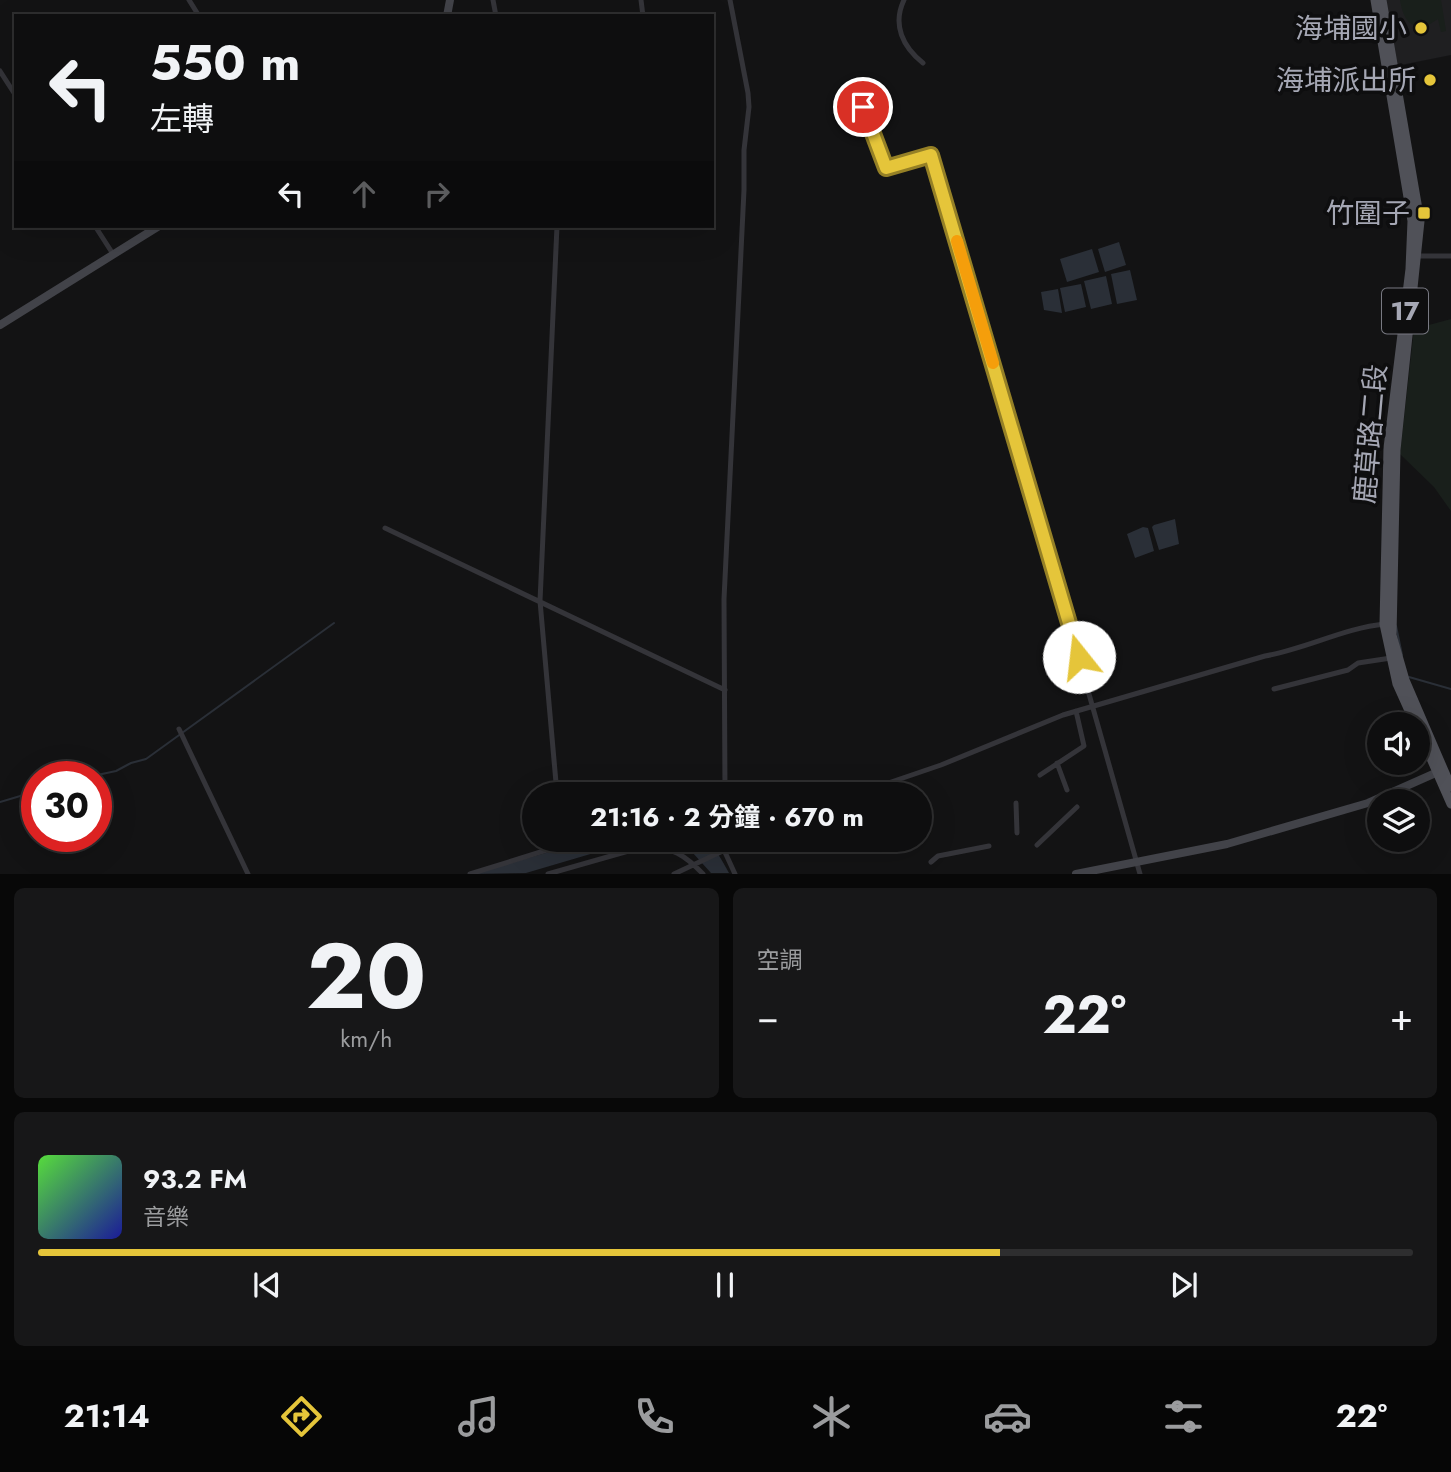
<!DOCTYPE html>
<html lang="zh-TW">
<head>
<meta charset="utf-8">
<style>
	body { margin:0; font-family:Jost,"Noto Sans TC",sans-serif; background:#171718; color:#f1f3f6; height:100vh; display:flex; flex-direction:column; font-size:26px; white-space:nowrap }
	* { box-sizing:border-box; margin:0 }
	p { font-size:23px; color:#9b9c9e }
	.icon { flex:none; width:38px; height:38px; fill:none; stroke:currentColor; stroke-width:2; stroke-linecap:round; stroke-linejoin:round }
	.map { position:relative; height:874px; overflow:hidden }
	.drawer { display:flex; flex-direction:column; gap:14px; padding:14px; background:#080808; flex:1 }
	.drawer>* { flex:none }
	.banner { position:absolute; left:14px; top:14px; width:700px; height:214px; border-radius:0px; box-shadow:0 7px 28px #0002,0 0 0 2px #2e2e2f; background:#0e0e0f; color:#f1f3f6; overflow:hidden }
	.buttons { position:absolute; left:1367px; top:712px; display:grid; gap:14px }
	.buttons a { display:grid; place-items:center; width:63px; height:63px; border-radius:50%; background:#0e0e0f; box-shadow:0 7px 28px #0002,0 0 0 2px #2e2e2f; font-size:35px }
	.speed { position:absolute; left:21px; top:761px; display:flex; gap:14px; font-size:35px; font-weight:700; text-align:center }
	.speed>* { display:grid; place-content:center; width:91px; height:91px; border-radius:50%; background:#0e0e0f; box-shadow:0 7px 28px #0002,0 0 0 2px #2e2e2f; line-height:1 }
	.speed .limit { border:10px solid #d22; background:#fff; color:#111 }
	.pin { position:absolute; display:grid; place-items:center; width:60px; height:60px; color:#fff; margin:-30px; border:4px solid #fff; border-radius:50%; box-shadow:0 2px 7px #0007 }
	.me { position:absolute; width:77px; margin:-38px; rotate:344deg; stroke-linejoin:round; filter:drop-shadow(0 0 5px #0008) }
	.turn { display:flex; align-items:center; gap:24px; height:147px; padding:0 21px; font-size:32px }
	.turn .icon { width:91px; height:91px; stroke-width:2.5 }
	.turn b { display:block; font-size:49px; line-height:60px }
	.lanes { display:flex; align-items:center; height:66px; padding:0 21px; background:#0003; justify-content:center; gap:35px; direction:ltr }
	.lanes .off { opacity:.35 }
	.big { font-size:52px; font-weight:700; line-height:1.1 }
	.drawer .tile { flex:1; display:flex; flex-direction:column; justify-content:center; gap:10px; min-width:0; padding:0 24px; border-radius:10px; background:#171718 }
	.drawer .dial { align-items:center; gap:0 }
	.dial b { font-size:91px; line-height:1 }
	.song { display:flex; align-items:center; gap:21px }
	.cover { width:84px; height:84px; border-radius:10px; background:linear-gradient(135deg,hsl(110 70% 55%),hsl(240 70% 35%)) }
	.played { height:7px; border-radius:4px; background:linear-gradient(90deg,#e5c53a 70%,#2e2e2f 70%) }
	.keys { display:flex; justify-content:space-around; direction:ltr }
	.heat { display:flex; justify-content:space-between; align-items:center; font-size:38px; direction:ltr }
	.drawer .tiles { flex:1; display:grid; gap:14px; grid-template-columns:1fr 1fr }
	.tile:last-child { grid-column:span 2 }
	.trip { position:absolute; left:522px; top:782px; width:410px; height:70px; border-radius:35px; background:#0e0e0f; box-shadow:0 7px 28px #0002,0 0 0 2px #2e2e2f; font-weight:700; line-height:70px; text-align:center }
	.tab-bar { display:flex; height:112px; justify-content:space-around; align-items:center; background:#060606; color:#9b9c9e }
	.tab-bar .icon { width:49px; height:49px }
	.tab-bar .current { color:#e5c53a }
	.tab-bar b { font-size:32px; color:#f1f3f6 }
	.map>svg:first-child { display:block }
</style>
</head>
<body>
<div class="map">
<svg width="1451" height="874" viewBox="0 0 1451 874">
	<rect width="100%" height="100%" fill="#131314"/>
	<path fill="#1f1f21" d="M1386,0h65v55l-55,11z"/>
	<path fill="#191f1b" d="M1400,0h41l5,31 -5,1 -3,-13 -13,8c-18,0 -22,-11 -25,-27z
		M1451,319v192l-17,-24 -34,-33 14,-125z"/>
	<path fill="#2a2f37" d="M1119,242l7,23 -21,7 -7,-23z
		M1092,249l7,23 -32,10 -7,-23z
		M1130,270l7,30 -20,4 -6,-30z
		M1106,276l6,28 -21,5 -7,-28z
		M1081,284l5,23 -21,5 -5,-24z
		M1058,289l4,24 -18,-3 -3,-18z
		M1175,519l4,25 -20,6 -7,-23 2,-2z
		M1143,527l5,1 6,23 -19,7 -8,-24z
		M591,840h47l-112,33 -54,1z
		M666,840c41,0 43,-4 63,33h-18l-19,-21z"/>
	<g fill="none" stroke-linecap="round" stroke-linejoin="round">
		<path stroke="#2a2f37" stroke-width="2" d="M1396,626l6,29
			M1409,677l42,12
			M88,777l28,-6 15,-8 15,-4 188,-136
			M0,802l37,-11"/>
		<path stroke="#343439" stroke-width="5" d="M189,0l10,16
			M493,0l3,16
			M641,0l2,16
			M904,0c-12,25 -1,47 19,63
			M0,71l16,25
			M863,107l23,61 45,-13 99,331 110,388
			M95,226l18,28
			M1416,256h35
			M385,528l340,162
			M1274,689l74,-19 10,-7 33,-5
			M179,729l69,145
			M1057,763l10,27
			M1040,775l44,-29 -8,-35
			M557,794l-17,-193 17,-375
			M725,794l-1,-195 20,-409v-40l5,-43 -1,-14 -18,-93
			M856,794l85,-29 122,-50 202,-59c41,-7 79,-28 120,-32
			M1016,803l1,30
			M709,840l15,10 11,24
			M1037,845l40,-38
			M931,862l7,-6 51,-10
			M470,874l109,-34
			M548,874l98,-28c25,0 40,10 57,28
			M674,874l72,-34"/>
		<path stroke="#424349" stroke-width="8" d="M447,16l3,-16
			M0,325l159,-99
			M1076,874l151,-30 141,-41 72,-32"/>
		<path stroke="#505158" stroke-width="9" d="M1375,0l37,221 -2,48 -22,179 -4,176 13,60 18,40
			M1382,0l38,221 -24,229 -4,185 13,45 46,107
			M1418,729l33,75"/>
	</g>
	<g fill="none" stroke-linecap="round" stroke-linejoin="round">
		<defs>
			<path id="route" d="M863,107l23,61 45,-13 148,502"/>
		</defs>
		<use href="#route" stroke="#958026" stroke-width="18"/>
		<use href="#route" stroke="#e5c53a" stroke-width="12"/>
		<path stroke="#f59e0b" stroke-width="12" d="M957,241l36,122"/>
	</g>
	<g fill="#e5c53a" stroke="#0e0e0f" stroke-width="2.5">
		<circle cx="1421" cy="28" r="7"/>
		<circle cx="1430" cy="80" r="7"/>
		<rect x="1417" y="206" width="14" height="14" rx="3.5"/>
	</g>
	<g text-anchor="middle" stroke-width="7" stroke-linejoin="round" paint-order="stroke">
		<rect fill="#0e0e0f" stroke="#787982" stroke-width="2" x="1382" y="288.5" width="46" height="45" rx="5"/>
		<g font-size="26" font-weight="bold" fill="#a5a7b4">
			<text x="1405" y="320">17</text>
		</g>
		<g font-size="28" fill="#a5a7b4" stroke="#0e0e0f" text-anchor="end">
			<text x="1407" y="38">海埔國小</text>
			<text x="1416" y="90">海埔派出所</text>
			<text x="1410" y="223">竹圍子</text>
		</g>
		<g font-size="28" fill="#a5a7b4" stroke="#0e0e0f">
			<text transform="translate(1370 434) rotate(-85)" y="10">鹿草路二段</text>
		</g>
	</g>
</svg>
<div class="buttons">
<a><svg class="icon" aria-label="sound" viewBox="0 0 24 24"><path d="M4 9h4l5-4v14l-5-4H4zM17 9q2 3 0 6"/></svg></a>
<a><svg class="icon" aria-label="layers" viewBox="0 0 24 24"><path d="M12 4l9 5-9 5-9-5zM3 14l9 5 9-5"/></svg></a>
</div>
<div class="speed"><div class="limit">30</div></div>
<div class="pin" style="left:863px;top:107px;background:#d93025"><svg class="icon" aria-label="arrive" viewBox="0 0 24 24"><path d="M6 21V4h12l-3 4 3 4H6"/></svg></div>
<svg class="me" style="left:1079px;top:657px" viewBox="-20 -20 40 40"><circle r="19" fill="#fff"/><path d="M0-13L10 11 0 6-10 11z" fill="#e5c53a"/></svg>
<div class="trip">21:16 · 2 分鐘 · 670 m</div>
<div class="banner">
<div class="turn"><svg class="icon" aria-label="left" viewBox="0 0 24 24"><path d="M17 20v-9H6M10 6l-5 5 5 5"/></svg><div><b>550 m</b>左轉</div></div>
<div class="lanes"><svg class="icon" aria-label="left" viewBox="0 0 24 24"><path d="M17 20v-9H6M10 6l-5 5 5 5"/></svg><svg class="icon off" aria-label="ahead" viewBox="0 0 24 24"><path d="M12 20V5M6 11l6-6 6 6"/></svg><svg class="icon off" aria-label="right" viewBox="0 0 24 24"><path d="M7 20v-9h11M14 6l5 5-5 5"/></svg></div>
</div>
</div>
<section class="drawer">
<div class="tiles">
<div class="tile dial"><b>20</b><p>km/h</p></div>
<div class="tile"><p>空調</p>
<div class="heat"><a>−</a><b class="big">22°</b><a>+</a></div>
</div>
<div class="tile">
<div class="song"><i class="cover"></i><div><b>93.2 FM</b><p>音樂</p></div></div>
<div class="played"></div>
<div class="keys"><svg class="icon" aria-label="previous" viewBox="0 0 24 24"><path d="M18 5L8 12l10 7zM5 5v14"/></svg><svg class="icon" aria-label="pause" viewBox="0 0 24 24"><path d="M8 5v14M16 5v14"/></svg><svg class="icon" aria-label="next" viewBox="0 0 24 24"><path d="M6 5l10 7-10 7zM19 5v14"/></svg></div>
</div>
</div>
</section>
<nav class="tab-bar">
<b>21:14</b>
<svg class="icon current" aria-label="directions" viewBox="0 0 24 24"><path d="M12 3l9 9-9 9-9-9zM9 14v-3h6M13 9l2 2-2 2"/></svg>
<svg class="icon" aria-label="music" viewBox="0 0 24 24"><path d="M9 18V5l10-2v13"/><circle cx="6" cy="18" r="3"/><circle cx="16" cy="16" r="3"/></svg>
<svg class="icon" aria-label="phone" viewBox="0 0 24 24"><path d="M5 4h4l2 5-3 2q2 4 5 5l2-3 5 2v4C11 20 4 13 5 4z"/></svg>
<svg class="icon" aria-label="climate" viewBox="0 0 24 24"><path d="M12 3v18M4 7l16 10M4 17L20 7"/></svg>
<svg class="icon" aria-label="car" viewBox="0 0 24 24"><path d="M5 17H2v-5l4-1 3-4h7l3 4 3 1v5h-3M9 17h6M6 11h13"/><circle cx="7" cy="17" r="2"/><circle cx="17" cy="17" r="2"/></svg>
<svg class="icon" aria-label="filters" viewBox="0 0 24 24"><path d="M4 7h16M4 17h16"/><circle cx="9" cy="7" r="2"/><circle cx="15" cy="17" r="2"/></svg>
<b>22°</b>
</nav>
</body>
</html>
